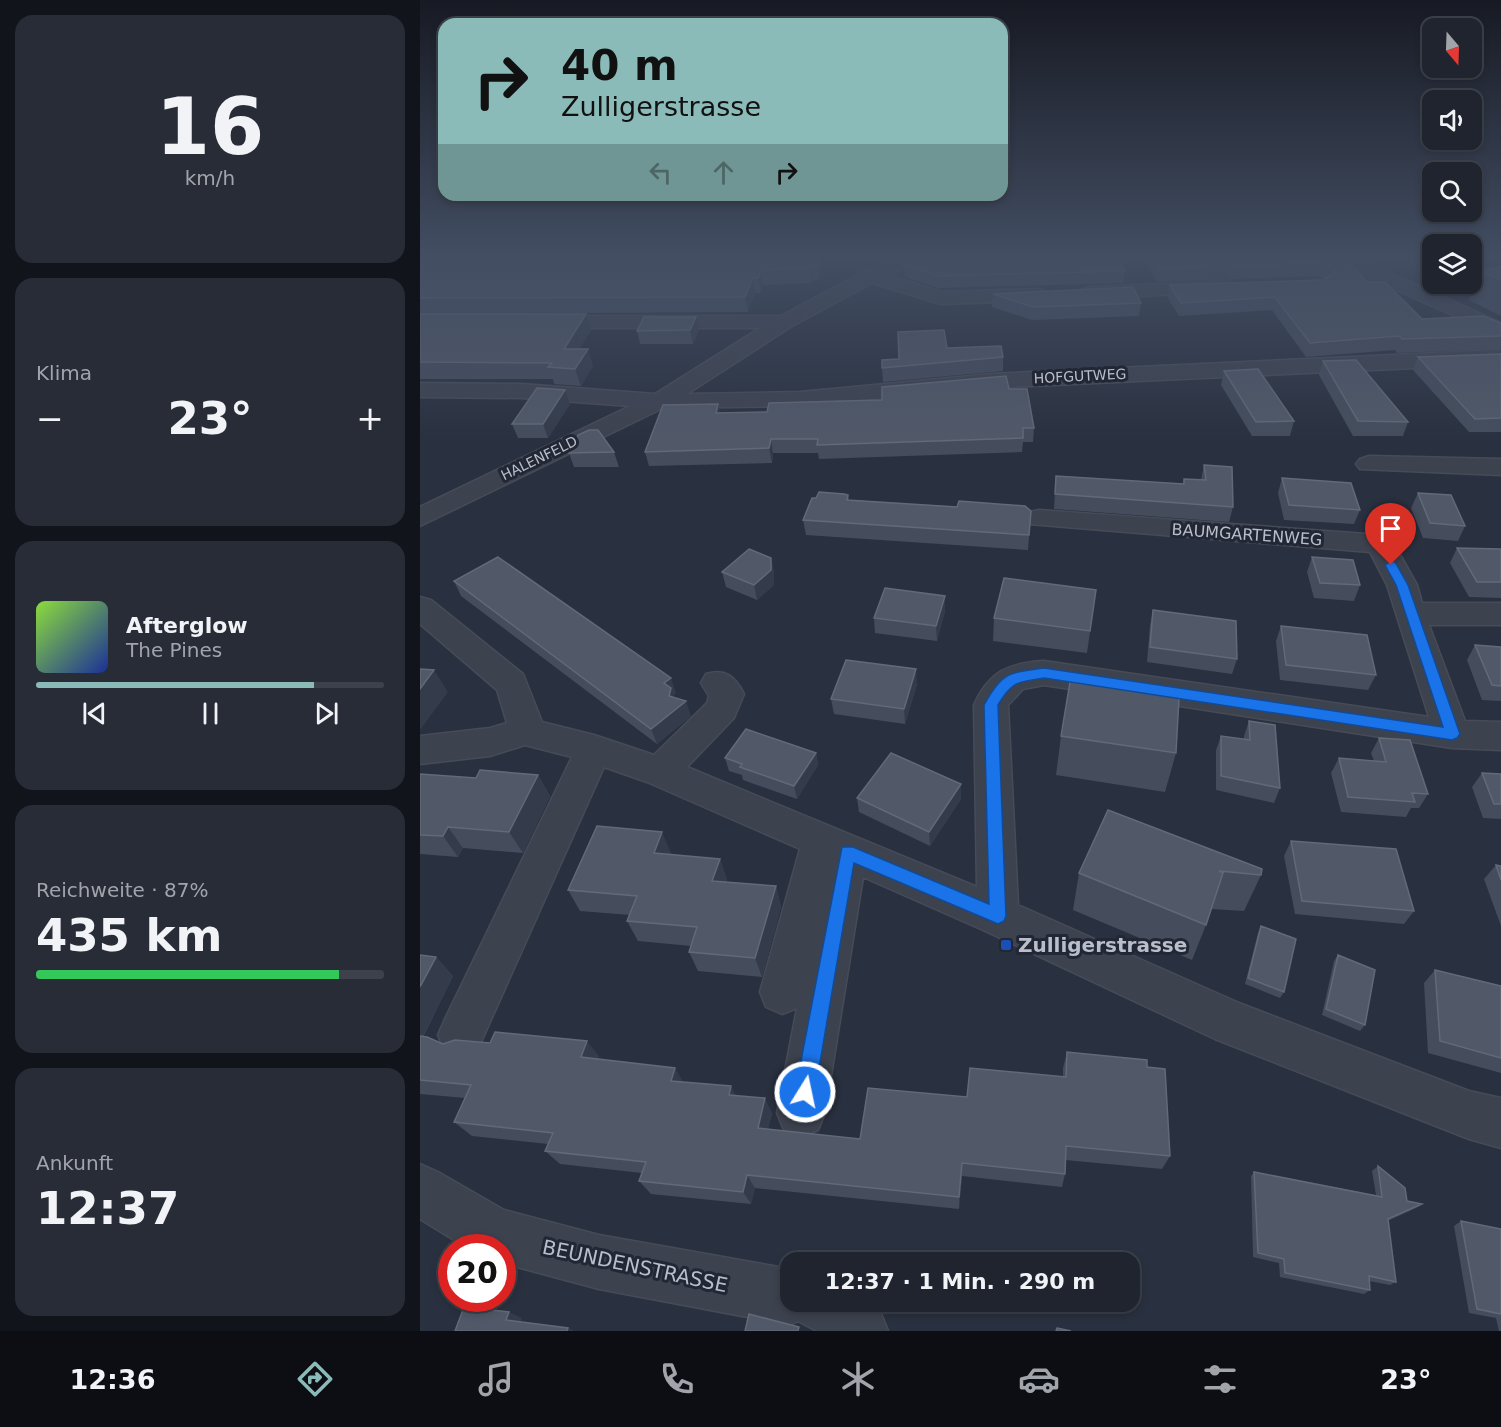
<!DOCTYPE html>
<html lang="de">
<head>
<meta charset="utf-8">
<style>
	body { margin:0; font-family:"DejaVu Sans",sans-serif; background:#272c37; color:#f1f3f6; height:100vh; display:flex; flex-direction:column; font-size:22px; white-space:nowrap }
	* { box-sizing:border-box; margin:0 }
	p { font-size:20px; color:#a1a4aa }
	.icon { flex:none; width:33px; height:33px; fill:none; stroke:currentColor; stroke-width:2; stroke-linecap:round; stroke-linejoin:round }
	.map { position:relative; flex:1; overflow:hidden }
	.sheet { display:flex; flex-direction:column; gap:15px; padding:15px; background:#11141a; width:420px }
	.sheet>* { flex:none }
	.banner { position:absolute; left:18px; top:18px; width:570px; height:183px; border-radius:18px; box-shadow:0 3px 9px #0003,0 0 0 2px #3c414b; background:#8bbbb9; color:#111; overflow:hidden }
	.needle { width:39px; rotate:161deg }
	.fabs { position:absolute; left:1002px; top:18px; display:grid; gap:12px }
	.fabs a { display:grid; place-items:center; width:60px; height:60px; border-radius:12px; background:#1f242f; box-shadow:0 3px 9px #0003,0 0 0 2px #3c414b; font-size:30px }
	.speed { position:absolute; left:18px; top:1234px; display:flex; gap:12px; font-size:30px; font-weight:700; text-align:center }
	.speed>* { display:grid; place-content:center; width:78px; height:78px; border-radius:50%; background:#1f242f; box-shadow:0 3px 9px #0003,0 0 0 2px #3c414b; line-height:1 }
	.speed .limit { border:9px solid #d22; background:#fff; color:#111 }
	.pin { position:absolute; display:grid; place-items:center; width:51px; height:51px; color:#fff; margin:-62px -26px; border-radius:50% 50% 50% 0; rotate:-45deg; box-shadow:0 0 6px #0007 }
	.pin .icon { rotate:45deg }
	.me { position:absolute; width:66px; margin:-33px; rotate:10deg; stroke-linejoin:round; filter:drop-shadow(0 0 4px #0008) }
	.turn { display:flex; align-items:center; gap:21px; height:126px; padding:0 24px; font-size:27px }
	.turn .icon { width:78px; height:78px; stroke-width:2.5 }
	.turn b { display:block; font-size:42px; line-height:51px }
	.lanes { display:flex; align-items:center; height:57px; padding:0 24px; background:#0003; justify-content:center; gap:30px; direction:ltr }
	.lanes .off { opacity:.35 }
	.big { font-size:45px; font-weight:700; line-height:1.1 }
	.sheet .widget { flex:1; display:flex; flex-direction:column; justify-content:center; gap:9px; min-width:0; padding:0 21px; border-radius:18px; background:#272c37 }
	.sheet .dial { align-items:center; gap:0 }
	.dial b { font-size:78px; line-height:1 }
	.song { display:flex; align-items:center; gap:18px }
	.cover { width:72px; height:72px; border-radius:9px; background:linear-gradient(135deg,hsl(90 70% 55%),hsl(230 70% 35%)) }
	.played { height:6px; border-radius:3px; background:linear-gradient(90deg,#8bbbb9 80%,#3c414b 80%) }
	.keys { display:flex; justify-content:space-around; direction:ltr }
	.heat { display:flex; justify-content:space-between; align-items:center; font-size:33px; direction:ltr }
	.charge { height:9px; border-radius:4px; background:linear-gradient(90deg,#34c759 87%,#3c414b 0) }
	.trip { position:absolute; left:360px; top:1252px; width:360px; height:60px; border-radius:18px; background:#1f242f; box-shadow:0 3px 9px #0003,0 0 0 2px #3c414b; font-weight:700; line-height:60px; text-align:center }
	.tab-bar { display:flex; height:96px; justify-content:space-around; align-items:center; background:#0c0e13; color:#a1a4aa }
	.tab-bar .icon { width:42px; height:42px }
	.tab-bar .active { color:#8bbbb9 }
	.tab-bar b { font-size:27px; color:#f1f3f6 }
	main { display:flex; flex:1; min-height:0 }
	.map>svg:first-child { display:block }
</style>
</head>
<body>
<main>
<section class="sheet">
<div class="widget dial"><b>16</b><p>km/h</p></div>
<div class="widget"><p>Klima</p>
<div class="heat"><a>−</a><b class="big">23°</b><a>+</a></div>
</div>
<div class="widget">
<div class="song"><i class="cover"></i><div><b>Afterglow</b><p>The Pines</p></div></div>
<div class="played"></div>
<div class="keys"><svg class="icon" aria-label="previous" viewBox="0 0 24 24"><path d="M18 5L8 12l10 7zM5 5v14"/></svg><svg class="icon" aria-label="pause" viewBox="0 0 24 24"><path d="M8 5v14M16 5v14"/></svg><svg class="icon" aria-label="next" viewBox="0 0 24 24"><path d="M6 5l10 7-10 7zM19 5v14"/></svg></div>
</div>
<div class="widget"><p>Reichweite · 87%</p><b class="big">435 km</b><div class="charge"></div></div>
<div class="widget"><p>Ankunft</p><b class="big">12:37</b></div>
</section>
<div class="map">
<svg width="1081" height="1331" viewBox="0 0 1081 1331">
	<rect width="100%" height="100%" fill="#29303f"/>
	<path fill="#2b3b40" d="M971,257h41v12l-15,3z"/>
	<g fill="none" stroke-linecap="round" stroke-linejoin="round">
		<defs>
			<path id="minor" d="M479,257h24l-2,4 -33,14 54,17 96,-3 7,2 3,4 -3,4 -7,2 -97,3 -69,-21 -80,43 -105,68 113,-2 191,-18 510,-24v14l-510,24 -191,18 -137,2 -243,118v-19l210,-101 -108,-8 -102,-1v-14l102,1 133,10 105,-66h-215l-7,-2 -3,-4 3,-4 7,-2h236l82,-44z
				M774,257h18l22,30 -3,4 -141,8 -7,-2 -3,-4 3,-4 7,-2 121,-5z
				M910,257h25l146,66v14l-169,-76z
				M949,456l132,3v16l-141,-6 -4,-5 4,-5z
				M619,510l341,25 10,3 4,6 23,41 5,18h79v22h-72l36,96 36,1v28l-49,-2 -408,-63 -21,4 -15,16 10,200 221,98 230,88 32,7v50l-32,-9 -254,-100 -232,-109 -120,-53 -38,236 -7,17 -17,7 -17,-7 -7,-17 20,-105 -15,6 -16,-7 -6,-15 40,-143 -153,-67 -43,-15 -127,284 -16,7 -16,-7 -7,-16 7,-16 127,-262 -47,-12 -35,11 -70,8v-28l70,-8 17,-5 -10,-33 -77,-66v-27l11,3 92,74 19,48 52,13 60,20 53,-52 2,-7 -8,-13 5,-9c20,-6 29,3 38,20l-10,24 -47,49 290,120 -3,-182c15,-33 34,-42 70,-44l385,56 -42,-132 -17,-33 -341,-28 -4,-6 4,-6z
				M0,1164l18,8 66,38 95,25 191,34v33h81l9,9 8,20h-71l-19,-10 -8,4 -191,-36 -97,-26v-15h-35l-47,-29z"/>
		</defs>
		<use href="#minor" stroke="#474b58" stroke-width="3"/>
		<use href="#minor" fill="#3d424f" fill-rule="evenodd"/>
	</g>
	<path fill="#454d5d" d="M0,257h446l-41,1 -6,22h-6l-1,3 -49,2 -2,8h-6l-7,19 -328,2z
		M502,257h201l-4,2 6,12 -2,12 -185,5 -33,-11 -1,-12z
		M722,257h60l7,10 -2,13 -49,2z
		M794,257h128l26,25 54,37 79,4v26l-104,4 -2,-3 -89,7 -34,-47 -93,6 -11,-18 2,-13 154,-6 -5,-3 -88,3z
		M1081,266v50l-32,-16 12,-29z
		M573,294l148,9 -2,13 -107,4 -40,-13z
		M0,314l171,16 -12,19 14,17 -12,20 -27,-2 -1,-5h-133z
		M276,317l3,13 -6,14h-53l-3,-13z
		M527,348l56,9v14l-120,11 -1,-14 17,-9z
		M1081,354v78h-32l-56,-62 5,-13z
		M903,361l85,61 -5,14h-50l-34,-61z
		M804,371l70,50 -4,15h-38l-31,-51z
		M589,389l25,39 -1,14h-10l-1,10 -203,7 -1,-6h-45l-1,10 -123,3 -4,-14 75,-39 47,-1z
		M150,404l-22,34h-30l-6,-14z
		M194,452l5,15h-45l-5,-14z
		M784,465l29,42 -4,15 -175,-13 2,-33 127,8 1,-5 17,1z
		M862,478l78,32 -6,14 -70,-4 -6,-27z
		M998,493l47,33 -7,15 -35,-3 -12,-30z
		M428,495l1,5 182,11 -3,39 -222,-15 -3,-15 13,-22z
		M1037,548l44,1v49l-32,-1 -19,-34z
		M892,557l48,28 -6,16 -40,-3 -7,-26z
		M351,558l3,15v12l-17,15 -31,-13 -4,-15z
		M34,581l222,112 -3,2 1,3 17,18 -34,28 -196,-148z
		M676,590l-9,63 -94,-12 1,-23z
		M733,610l84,49 -5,15 -85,-12 3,-37z
		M525,611l-8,30 -62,-8 -1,-15z
		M861,626l95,49 -8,15 -88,-10 -4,-39z
		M1055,645l26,2v54l-19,-1 -15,-40z
		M497,684l-12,40 -71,-10 -3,-15z
		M829,721l31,67 -6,15 -58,-13v-40l5,-14 23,3v-3z
		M641,736l115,17 -11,39 -109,-17z
		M959,738l49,56 -9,14h-8l-5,9 -65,-5 -10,-39 8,-15 35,3 -3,-8z
		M396,753l2,12 -21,34 -54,-19 -1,-5 -13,-4 -4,-13z
		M1062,773l19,1v45l-18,-1 -11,-31z
		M0,774l56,4 62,-3 12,21 -27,57 -60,-5 -5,9 -38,-3z
		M541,784v15l-31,47 -71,-34 -2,-14z
		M688,810l153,65 -17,36 -33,-2 -5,16 -14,35 -119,-50 6,-37z
		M871,841l123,70 -10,13 -109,-10 -11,-58z
		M251,853l-1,2 50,4 7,21 -1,2 50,4 5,21 -19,70 -64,-6 -9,-19 2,-6 -53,-5 -11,-20 3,-6 -50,-4 -12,-21z
		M1076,865l5,1v60l-17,-47z
		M841,926l23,66 -4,6 -35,-14 13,-51z
		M0,955l16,2 17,19 -30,61 20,7 156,12 -1,3 138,37 36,17 -4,16 92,10 107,-42 96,-20v-9l4,-16 80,15 23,89 -8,13 -97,-9v14l-3,13 -100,-11 -3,33 -204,-21 -4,16 -100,-10 -12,-13 3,-8 -82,-9 -15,-13 3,-7 -76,-8 -18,-14 11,-24 -45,-4z
		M918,955l27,70 -5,6 -38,-16 12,-54z
		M1015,970l66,16v87l-73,-20 -4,-70z
		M958,1166l29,35 15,3 -6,4 -28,13 8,61 -6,3 -21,-4 1,9 -6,4 -84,-17 -1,-14 -26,-6 -2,-81 3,-4 122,23 -4,-24z
		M1041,1221l40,8v102h-2l-3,-13 -27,-5 -15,-87z"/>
	<path fill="#343c4c" d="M400,257h4l1,1 -6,22 -1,-16z
		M391,264l2,16 -1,3 -2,-15z
		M341,270l2,15 -2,8 -3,-15z
		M333,278l2,15 -7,19 -3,-15z
		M166,314l5,16 -22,36 -5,-17z
		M276,317l3,13 -6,14 -3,-14z
		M168,349l5,17 -12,20 -6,-17z
		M145,390l5,14 -22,34 -5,-14z
		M298,404l3,14 -5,-5z
		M351,439l2,14 -1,10 -3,-15z
		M351,558l3,15v12l-17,15 -3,-15z
		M525,596v15l-8,30 -1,-15z
		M496,669l1,15 -12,40 -1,-15z
		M14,670l14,22 -28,38v-41z
		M251,678l5,15 -3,2 3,7 -2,9 -10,-28z
		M266,701l5,15 -34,28 -6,-15z
		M396,753l2,12 -21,34 -3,-13z
		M118,775l12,21 -27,57 -14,-21z
		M541,784v15l-31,47 -1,-14z
		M28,827l15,21 -5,9 -15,-21z
		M242,832l9,21 -8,21 -9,-21z
		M300,859l7,21 -7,21 -8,-20z
		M356,886l5,21 -19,70 -7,-19z
		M16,957l17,19 -33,66v-55z
		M167,1041l12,15 -6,17 -12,-16z
		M255,1068l9,15 -13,-2z
		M311,1086l8,15 -10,-6z
		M345,1098l7,15 -7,29 -7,-14z
		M542,1163v13l-3,33v-12z
		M327,1175l8,13 -4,16 -8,-12z
		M1002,1204l-6,4 -34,15 6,-4z
		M89,1312l13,6 -3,8 -13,-6z
		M148,1328l7,3h-8z"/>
	<path fill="#515969" stroke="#626978" stroke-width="1.5" d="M0,257h400l-2,7h-7l-1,4 -49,2 -3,8h-5l-8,19 -325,1z
		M502,257h196l7,14 -187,5 -34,-11z
		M732,257h50l7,10 -49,2z
		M806,257h116l26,25h17l37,37 61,-3 18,7v13l-99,3 -2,-3 -90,7 -35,-46 -94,6 -11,-18 153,-5 11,-7v-3l-12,-7 -88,3z
		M1081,266v14l-20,-9z
		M713,287l8,16 -108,4 -40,-13z
		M0,314h166l-22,35h24l-13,20 -27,-2 4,-4 -132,-1z
		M224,317h52l-6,13 -53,1z
		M524,330l3,18 54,-2 2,11 -121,11v-8l17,-1 -1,-27z
		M1081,354v64l-26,1 -57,-62z
		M936,360l52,62 -50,-1 -35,-60z
		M838,369l36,52 -38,1 -32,-51z
		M586,376l3,13h18l7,39h-11v10l-206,7 1,-6h-47l-2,9 -124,4 18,-47 55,-1 -2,9 51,-1 2,-9 113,-3v-13z
		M117,388l28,2 -22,34h-31z
		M169,430h9l16,22 -45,1 9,-18z
		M784,465l28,2 1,40 -178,-13 1,-18 128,8v-5l22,1z
		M862,478l69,5 9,27 -71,-5z
		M399,492l25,2 4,1 -1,5 110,7 2,-6 66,5 6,5 -2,24 -226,-15 9,-22h4z
		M998,493l33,2 14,31 -35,-3z
		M1037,548l44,1v33h-24z
		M329,549l22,9v12l-17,15 -32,-13z
		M78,557l173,121 -7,5 7,5 -2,8 17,5 -35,28 -197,-148z
		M892,557l41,3 7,25 -40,-2z
		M584,578l92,12 -6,41 -96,-13z
		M465,588l60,8 -9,30 -62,-8z
		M733,610l83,11 1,38 -87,-12z
		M861,626l86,9 9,40 -90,-10z
		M1055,645l26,2v39l-9,-1z
		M426,660l70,9 -12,40 -73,-10z
		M0,669l14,1 -14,19z
		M650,682l109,16 -3,55 -115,-17z
		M829,721l26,4 5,63 -59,-12v-40l29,4z
		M326,729l70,24 -22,33 -54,-19 2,-3 -17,-6z
		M959,738l31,2 18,54 -16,-1 3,9 -67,-5 -9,-39 47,4z
		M471,753l70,31 -32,48 -72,-34z
		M60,770l58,5 -29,57 -61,-5 -5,9 -23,-1v-61l56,4z
		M1062,773l19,1v30h-7z
		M688,810l154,59 -1,6 -42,-4 4,2 -17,52 -127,-52z
		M177,826l65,6 -8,21 66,6 -8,22 64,5 -21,72 -66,-6 8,-25 -70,-6 10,-25 -69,-6z
		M871,841l105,8 18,62 -112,-10z
		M1076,865l5,1v14z
		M841,926l35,13 -12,53 -36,-14z
		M0,955l16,2 -16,30z
		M918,955l37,15 -10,55 -39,-16z
		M1015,970l66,16v72l-61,-17z
		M75,1032l92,9 -6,16 94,11 -4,13 60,5 -2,9 36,3 -7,30 102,11 8,-51 99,9 3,-29 96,9 1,-25 80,8v7l18,2 5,87 -104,-10 -1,28 -103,-11 -3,34 -212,-22 -4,17 -104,-11 7,-19 -101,-11 8,-18 -99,-11 17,-37 -51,-5v-44l7,1 16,7 12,-4 35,3z
		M958,1166l27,22 2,13 15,3 -34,15 8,63 -27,-6 1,14 -85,-17 -1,-14 -26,-6 -4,-81 128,25z
		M1041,1221l40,8v85l-24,-5z
		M44,1307l45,5 -3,8 62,8 -1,3h-112z
		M329,1314l50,13 -1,4h-53z
		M637,1328l14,3h-15z"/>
	<linearGradient id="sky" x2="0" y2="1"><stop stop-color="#171a23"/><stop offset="0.58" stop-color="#434e63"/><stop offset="1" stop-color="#434e63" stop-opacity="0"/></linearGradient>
	<rect width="1081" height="443" fill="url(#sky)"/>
	<path fill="#1a73e8" stroke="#114b97" stroke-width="1.5" d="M971,561l4,1 13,23 52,149 -3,4 -5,2 -408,-62c-26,4 -32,3 -46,27l8,211 -2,5 -6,3 -7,-3 -137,-58 -39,229 -3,7 -7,3 -7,-3 -3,-7 47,-245h11l136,57 -5,-199c18,-33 24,-32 60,-37l399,59 -47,-142 -11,-20z"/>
	<rect fill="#1a4fb4" stroke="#222735" stroke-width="2" x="580" y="939" width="12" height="12" rx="3"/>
	<g text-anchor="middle" stroke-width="6" stroke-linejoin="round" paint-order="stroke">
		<g font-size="14" fill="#babeca" stroke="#222735">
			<text transform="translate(660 376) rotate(-3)" y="5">HOFGUTWEG</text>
			<text transform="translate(119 458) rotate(-26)" y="5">HALENFELD</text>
		</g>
		<g font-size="16" fill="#babeca" stroke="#222735">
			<text transform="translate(827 534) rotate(4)" y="6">BAUMGARTENWEG</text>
		</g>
		<g font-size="20" font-weight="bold" fill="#babeca" stroke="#222735" text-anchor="start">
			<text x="598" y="952">Zulligerstrasse</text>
		</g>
		<g font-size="20" fill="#babeca" stroke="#222735">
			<text transform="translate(215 1266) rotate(12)" y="7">BEUNDENSTRASSE</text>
		</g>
	</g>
</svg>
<div class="fabs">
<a><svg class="needle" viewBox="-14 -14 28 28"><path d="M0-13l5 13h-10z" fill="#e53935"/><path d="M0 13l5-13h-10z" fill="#a1a4aa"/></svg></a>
<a><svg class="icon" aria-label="sound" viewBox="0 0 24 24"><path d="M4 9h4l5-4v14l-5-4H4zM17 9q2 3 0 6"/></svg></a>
<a><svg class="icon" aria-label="search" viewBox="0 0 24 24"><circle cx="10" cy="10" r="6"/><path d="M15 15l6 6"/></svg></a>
<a><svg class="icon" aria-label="layers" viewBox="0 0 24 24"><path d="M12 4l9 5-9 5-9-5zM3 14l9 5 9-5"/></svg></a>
</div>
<div class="speed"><div class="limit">20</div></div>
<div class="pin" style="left:971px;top:565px;background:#d93025"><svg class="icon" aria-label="arrive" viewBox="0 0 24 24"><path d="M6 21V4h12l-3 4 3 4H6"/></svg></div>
<svg class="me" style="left:385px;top:1092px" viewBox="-20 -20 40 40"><circle r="17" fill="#1a73e8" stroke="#fff" stroke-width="3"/><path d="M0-11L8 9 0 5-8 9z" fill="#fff"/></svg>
<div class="trip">12:37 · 1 Min. · 290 m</div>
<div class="banner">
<div class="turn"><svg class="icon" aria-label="right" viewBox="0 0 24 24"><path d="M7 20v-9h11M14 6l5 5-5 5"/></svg><div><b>40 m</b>Zulligerstrasse</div></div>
<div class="lanes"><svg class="icon off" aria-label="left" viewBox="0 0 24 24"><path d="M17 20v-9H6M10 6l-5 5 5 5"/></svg><svg class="icon off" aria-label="ahead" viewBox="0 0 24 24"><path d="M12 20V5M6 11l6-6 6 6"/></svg><svg class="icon" aria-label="right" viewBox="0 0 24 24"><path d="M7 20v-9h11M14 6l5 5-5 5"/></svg></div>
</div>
</div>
</main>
<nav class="tab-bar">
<b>12:36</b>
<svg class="icon active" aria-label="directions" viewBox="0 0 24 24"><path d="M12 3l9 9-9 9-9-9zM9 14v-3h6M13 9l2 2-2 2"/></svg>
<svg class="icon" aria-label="music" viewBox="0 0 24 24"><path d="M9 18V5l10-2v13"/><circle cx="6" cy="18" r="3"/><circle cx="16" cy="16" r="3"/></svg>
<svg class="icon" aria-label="phone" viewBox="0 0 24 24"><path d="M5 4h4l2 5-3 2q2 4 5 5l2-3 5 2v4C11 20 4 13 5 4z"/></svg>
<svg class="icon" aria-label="climate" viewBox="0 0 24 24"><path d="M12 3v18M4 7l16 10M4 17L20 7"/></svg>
<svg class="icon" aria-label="car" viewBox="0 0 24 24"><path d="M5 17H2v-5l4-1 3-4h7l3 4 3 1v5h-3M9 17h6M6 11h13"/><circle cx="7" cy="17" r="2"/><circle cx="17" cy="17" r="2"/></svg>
<svg class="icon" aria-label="filters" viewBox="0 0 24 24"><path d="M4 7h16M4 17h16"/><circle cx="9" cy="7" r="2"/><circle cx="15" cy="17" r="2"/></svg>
<b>23°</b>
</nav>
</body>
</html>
